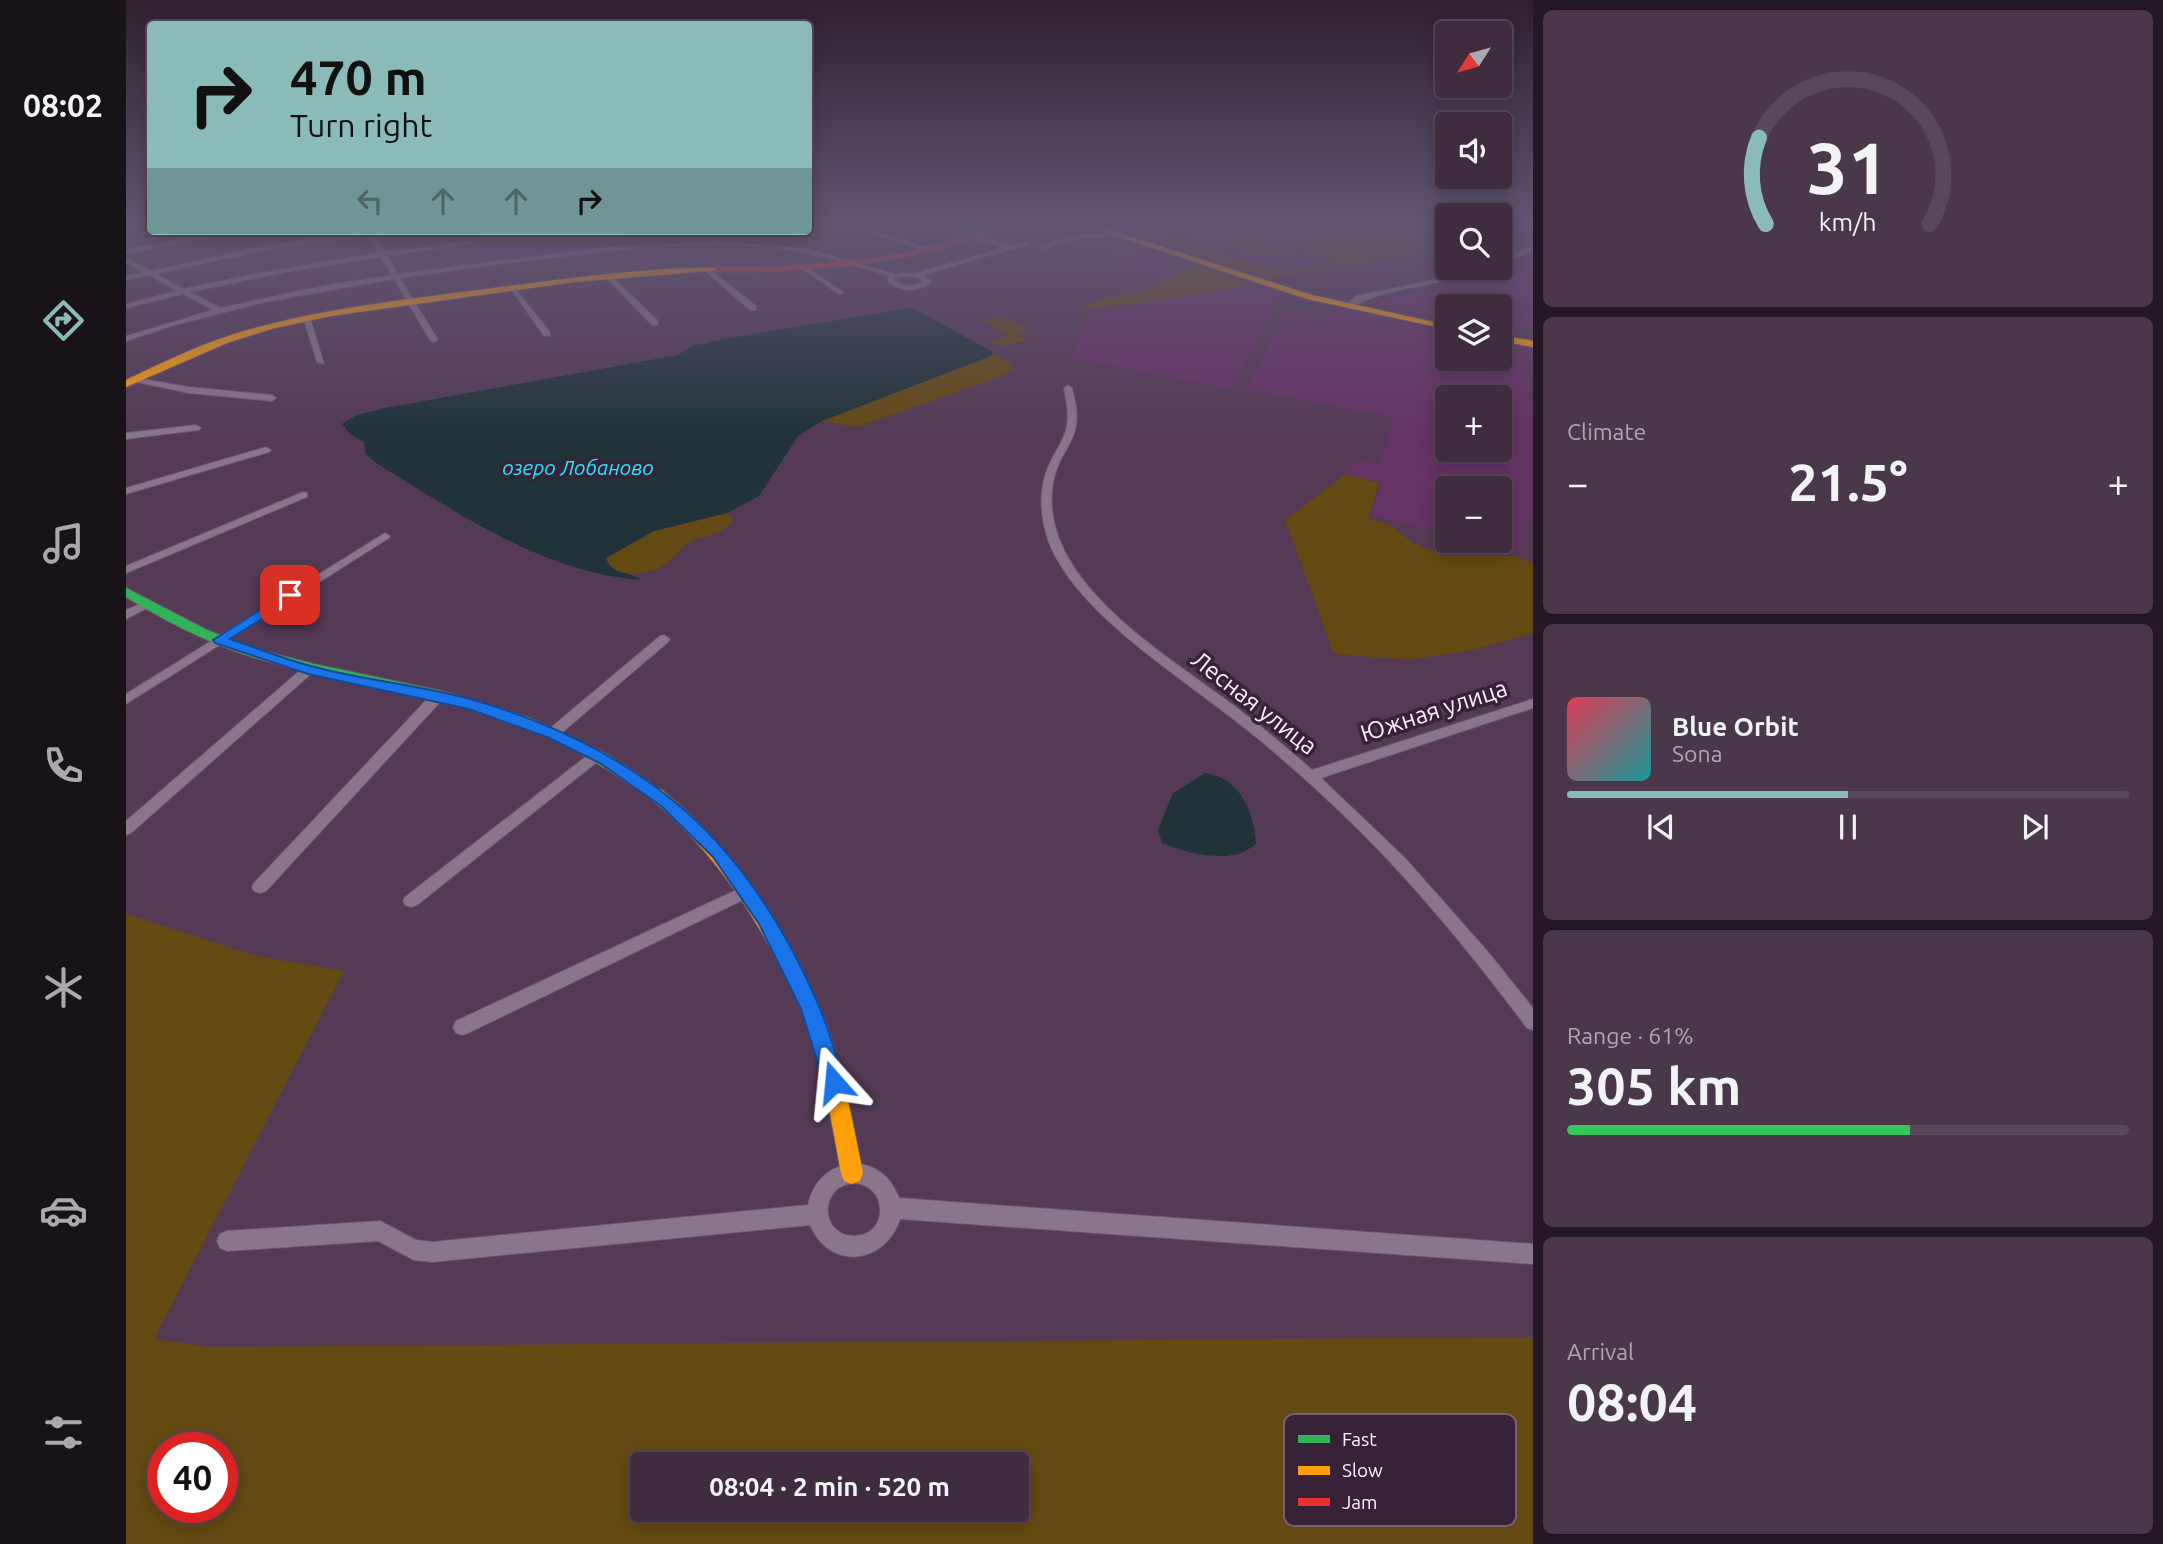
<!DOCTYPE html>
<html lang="en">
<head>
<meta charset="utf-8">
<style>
	body { margin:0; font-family:Ubuntu,sans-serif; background:#4a384a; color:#f1f3f6; height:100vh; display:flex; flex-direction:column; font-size:26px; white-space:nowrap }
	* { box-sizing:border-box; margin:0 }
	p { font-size:23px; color:#ada7b0 }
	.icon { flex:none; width:38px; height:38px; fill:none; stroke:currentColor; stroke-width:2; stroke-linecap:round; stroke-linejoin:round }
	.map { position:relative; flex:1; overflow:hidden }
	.details { display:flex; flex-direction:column; gap:10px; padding:10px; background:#231823; width:630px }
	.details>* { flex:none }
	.banner { position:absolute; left:21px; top:21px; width:665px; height:214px; border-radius:7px; box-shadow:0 4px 18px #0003,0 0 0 2px #584859; background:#8bbbb9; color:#111; overflow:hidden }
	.needle { width:46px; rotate:233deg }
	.buttons { position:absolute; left:1309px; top:21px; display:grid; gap:14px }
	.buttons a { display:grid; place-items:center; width:77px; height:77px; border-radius:7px; background:#3f2c3f; box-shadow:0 4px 18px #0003,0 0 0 2px #584859; font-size:35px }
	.speed { position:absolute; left:21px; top:1432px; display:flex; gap:14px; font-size:35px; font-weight:700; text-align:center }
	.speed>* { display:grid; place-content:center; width:91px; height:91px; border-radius:50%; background:#3f2c3f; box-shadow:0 4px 18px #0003,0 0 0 2px #584859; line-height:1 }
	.speed .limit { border:10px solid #d22; background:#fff; color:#111 }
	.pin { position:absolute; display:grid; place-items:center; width:60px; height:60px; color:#fff; margin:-30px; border-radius:14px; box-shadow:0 4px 10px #0006 }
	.me { position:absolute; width:77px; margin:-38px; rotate:342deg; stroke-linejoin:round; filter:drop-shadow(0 0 5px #0008) }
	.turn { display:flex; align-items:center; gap:24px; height:147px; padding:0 28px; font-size:32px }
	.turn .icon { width:91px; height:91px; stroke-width:2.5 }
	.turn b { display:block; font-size:49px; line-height:60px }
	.lanes { display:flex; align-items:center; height:66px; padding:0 28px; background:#0003; justify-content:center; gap:35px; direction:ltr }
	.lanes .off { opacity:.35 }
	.big { font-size:52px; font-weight:700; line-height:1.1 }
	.details .card { flex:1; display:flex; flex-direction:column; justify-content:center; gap:10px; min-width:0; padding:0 24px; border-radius:10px; background:#4a384a }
	.details .dial { align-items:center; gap:0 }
	.dial svg { height:182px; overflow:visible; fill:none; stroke:#584859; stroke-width:7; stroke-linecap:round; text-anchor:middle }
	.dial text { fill:#f1f3f6; stroke:none }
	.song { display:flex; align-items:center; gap:21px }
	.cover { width:84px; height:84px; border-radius:10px; background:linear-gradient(135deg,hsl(350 70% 55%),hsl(180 70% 35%)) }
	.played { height:7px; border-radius:4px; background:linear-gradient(90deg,#8bbbb9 50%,#584859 50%) }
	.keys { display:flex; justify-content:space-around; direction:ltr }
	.heat { display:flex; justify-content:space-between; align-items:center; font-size:38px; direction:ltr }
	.charge { height:10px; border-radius:5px; background:linear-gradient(90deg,#34c759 61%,#584859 0) }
	.trip { position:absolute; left:504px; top:1452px; width:399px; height:70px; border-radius:7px; background:#3f2c3f; box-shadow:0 4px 18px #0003,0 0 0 2px #584859; font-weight:700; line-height:70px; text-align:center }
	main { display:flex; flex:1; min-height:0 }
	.tab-bar { display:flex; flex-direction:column; width:126px; justify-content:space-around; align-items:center; background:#191219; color:#ada7b0 }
	.tab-bar .icon { width:49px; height:49px }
	.tab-bar .selected { color:#8bbbb9 }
	.tab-bar b { font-size:32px; color:#f1f3f6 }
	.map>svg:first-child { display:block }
</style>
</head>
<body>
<main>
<nav class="tab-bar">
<b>08:02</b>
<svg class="icon selected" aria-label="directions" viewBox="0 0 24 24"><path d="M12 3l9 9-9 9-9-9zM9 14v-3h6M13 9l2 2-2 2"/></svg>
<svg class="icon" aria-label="music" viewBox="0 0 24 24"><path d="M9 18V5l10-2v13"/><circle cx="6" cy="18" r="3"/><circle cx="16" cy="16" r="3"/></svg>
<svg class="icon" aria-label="phone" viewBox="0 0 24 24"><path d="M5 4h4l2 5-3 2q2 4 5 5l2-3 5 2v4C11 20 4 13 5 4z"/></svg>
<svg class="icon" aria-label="climate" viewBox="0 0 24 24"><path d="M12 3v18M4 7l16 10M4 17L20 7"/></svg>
<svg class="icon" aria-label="car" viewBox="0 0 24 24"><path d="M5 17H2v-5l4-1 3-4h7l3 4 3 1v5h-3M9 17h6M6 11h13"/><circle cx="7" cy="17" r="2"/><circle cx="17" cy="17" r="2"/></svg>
<svg class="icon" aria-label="filters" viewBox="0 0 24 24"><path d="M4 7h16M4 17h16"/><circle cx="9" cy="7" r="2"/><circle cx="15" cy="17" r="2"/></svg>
</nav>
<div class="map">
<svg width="1407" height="1544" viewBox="0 0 1407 1544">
	<rect width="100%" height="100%" fill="#543a54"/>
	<path fill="#653364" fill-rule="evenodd" d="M996,250l56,18 -17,8 -60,-19z
		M1407,255v77l-33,-6v-20h-53v11l-78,-13 106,-29z
		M1123,285l31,10 -50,94 -157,-31 18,-48z
		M1205,306l116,24v29h53v-19l33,6v9l-14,24 14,3 -9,17 9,3v118l-10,-2 -3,34 -47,-11h27v-53h-53v46l-76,-18 10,-34 -35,-8 12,-14 22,4 14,-47 -147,-28 39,-77 39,7zM1321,397h53v53h-53z"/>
	<path fill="#634a12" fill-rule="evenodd" d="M971,222h24l160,51 59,-10 -120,-41h178l17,17 -7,4 23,6 -3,6 -11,-2 -146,25z
		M1011,222h59l70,17 27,13 -6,4 -34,-1 -16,-7 -32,-5 -26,-11z
		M341,231h268l-146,12 -106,2z
		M1070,265l53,20 -158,25 -11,-2 23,-10 44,-6 1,-4z
		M877,316l26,14 -12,4 10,6 -27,6 -10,-5 19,-5 -26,-15z
		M867,352l17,12 2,5 -9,7 -146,51 -35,-6 169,-65z
		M1220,474l33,9 -11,35 23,8 21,16 20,9 24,4 59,1 18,7v70l-60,17 -64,10 -75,-6 -49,-134z
		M601,513l6,8c-9,13 -30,14 -44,22 -10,6 -16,16 -25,22 -18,11 -50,16 -58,-7l48,-27z
		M0,914l131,42 87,15 -190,368 56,8 1323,-10v207h-1407zM37,1447h59v60h-59zM516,1465h375v45h-375z"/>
	<path fill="#1f3338" d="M783,308l8,2 76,42 -2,4 -169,65 -24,15 -39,60 -32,17 -73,18 -48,27c6,18 22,12 35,22 -99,-8 -183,-67 -265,-117l-10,-9 -2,-12 -14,-8 -8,-10 15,-9 28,-7 293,-53 14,-9 21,-5z
		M1079,773c35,5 49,38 51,71 -5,3 -10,7 -15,9 -23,8 -58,-1 -79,-10l-4,-13 15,-37z"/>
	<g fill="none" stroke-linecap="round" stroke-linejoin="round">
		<defs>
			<path id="street" d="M723,222l81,27 1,1 -5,1 -84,-28z
				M797,222h10l79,24 14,-4 3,2 -105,31 7,6v2c-14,9 -29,9 -43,0l1,-7c-29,-9 -57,-19 -87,-24 -80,-14 -164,-5 -244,5 -52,6 -105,13 -158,21l38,62 -4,2 -4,-2 -36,-61 -129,23 -90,23 -49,16v-5l87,-26 -30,-16 -57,14v-4l51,-13 -28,-16 -23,5v-4l17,-4 -17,-9v-5l25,13 119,-26 96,-14h22l-14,3 11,18 86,-11 3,2 -87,13 11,18 211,-27 108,-5 85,6 93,26 20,-1 90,-25zM242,235l11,18 -125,21 -70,15 -28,-15 114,-25zM255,257l11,18 -80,13 -92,20 -30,-16 107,-22zM777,276l16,2 5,4 -15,4 -15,-5 1,-3z
				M24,224v4l-24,5v-4z
				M98,231h12l-110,23v-4z
				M959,233l39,3 -3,2 -36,-1 -43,12 -3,-2z
				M1407,247v4l-33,12v-4z
				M677,265l40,27v2h-4l-38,-26z
				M1347,268h9c-36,20 -104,18 -131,41l-7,-2 12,-11 73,-15z
				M579,269h4l47,37v4h-6l-45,-39z
				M479,274h4l49,47v4h-6l-47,-49z
				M383,286h4l37,46v4h-6z
				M177,316l7,2 14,46 -7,-2z
				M5,377l58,10 83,8 4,3 -4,3 -83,-8 -58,-12z
				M942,385l4,3c3,12 6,24 4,37 -2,13 -9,23 -15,34 -9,18 -11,38 -8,57 12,78 114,140 172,183 30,22 59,46 87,71l221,-71v9l-212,70 84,80 83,94 45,56v22l-6,-2c-59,-79 -122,-156 -195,-224 -33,-31 -67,-61 -104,-89 -56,-44 -155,-106 -180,-175 -8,-25 -10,-53 2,-77 6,-13 15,-24 17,-38 2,-13 -1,-25 -3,-37z
				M70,425l5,3 -2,2 -73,9v-6z
				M140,447l5,3 -2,2 -143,42v-6z
				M177,492l4,1v4l-181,76v-7z
				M259,533l5,3 -1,2 -263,166v-10z
				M19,602l4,1v4l-23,12v-9z
				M538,635l6,4 -2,3 -110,94h-10l-2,-3 2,-3 112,-94z
				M182,666l4,1 2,3 -2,3 -181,160 -5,2v-14l178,-154z
				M311,693l6,4 -1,3 -176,191 -6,2 -6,-2 -2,-4 2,-4 178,-189z
				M471,750l5,2 2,3 -2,3 -185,147 -6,2 -6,-2 -2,-4 2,-4 187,-145z
				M621,885l6,2 2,4 -2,4 -285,138 -6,2 -6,-2 -3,-6 3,-6z
				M728,1163c23,2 37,14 45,35l634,46v20l-633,-45c-15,46 -70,52 -90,6l-378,37 -18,-2 -36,-19 -151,10 -7,-3 -3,-7 3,-7 7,-3 153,-10 36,19 16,2 376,-37c5,-24 21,-39 46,-42zM728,1183c36,3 34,53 0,53 -34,0 -36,-50 0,-53z"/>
			<path id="fast" d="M0,588l81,42 49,19 58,15 128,27 88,27 78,37 36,23 20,16 -8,6 -6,-2c-46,-33 -96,-62 -150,-80 -82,-29 -171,-36 -254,-63 -42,-14 -82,-35 -120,-58z"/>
			<path id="slow" d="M948,222h11l227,73 135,30v4l-140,-30z
				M562,268h29l4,2 -147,12 -243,34 -60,13 -44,14 -101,44v-7c35,-17 71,-34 108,-46 82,-25 167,-34 252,-45 68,-9 134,-18 202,-21z
				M1374,335l33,6v6l-33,-6z
				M530,788l6,2c57,46 96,102 131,166 13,23 26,47 35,72 16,47 25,96 35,145l-3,8 -8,3 -8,-3 -3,-8c-9,-49 -17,-98 -33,-145 -8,-24 -20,-46 -31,-68 -33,-62 -72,-117 -127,-162l-2,-4z"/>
			<path id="jam" d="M884,222h11c-12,7 -27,10 -40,15 -83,28 -176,35 -264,35l-4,-2 4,-2c61,0 124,-4 184,-14 37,-7 73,-20 109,-32z"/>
		</defs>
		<use href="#street" stroke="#6c576b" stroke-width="2"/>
		<use href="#fast" stroke="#6c576b" stroke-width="2"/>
		<use href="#slow" stroke="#6c576b" stroke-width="2"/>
		<use href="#jam" stroke="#6c576b" stroke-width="2"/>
		<use href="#street" fill="#8a768a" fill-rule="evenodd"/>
		<use href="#fast" fill="#30b455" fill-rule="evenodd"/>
		<use href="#slow" fill="#ff9f0a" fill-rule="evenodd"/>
		<use href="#jam" fill="#e5322d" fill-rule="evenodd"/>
	</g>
	<linearGradient id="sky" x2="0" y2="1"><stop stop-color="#2e202e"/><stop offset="0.51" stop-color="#615572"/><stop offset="1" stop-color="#615572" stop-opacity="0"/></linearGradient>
	<rect width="1407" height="438" fill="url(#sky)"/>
	<path fill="#1a73e8" stroke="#114b97" stroke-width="2" d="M164,591l5,2v5l-65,41c27,9 54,20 81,27 54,15 112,19 166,35 170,51 272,141 342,305 11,25 17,51 25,76l-3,7 -7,3 -8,-3 -25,-80 -42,-85 -46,-67 -52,-51 -61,-43 -53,-26 -78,-28 -161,-35 -93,-31 -2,-3z"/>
	<g text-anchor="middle" stroke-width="7" stroke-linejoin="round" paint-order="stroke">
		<g font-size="21" font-style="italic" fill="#20e8fe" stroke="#382237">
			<text x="452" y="475">озеро Лобаново</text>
		</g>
		<g font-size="24" fill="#ffedfe" stroke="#382237">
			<text transform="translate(1128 703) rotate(38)" y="8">Лесная улица</text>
			<text transform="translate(1308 711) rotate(-18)" y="8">Южная улица</text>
		</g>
	</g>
	<rect x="1158" y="1414" width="232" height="112" rx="10" fill="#382237" stroke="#745f73" stroke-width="2"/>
	<rect x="1172" y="1435" width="32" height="8" fill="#30b455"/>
	<rect x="1172" y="1466" width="32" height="9" fill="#ff9f0a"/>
	<rect x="1172" y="1498" width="32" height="8" fill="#e5322d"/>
	<g font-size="19" fill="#ffedfe">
		<text x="1216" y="1446">Fast</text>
		<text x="1216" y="1477">Slow</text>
		<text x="1216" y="1509">Jam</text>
	</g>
</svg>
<div class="buttons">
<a><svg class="needle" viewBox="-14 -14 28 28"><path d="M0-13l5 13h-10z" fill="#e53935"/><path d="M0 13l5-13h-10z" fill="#ada7b0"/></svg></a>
<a><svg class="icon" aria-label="sound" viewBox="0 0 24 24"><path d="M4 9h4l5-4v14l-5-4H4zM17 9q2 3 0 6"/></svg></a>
<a><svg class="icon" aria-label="search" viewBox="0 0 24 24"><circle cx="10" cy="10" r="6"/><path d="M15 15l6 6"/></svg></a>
<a><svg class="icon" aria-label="layers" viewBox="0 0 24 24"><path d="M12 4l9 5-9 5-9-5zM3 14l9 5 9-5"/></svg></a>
<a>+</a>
<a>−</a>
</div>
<div class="speed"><div class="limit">40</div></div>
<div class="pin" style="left:164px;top:595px;background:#d93025"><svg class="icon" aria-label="arrive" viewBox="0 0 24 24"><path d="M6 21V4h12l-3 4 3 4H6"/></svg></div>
<svg class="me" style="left:708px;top:1082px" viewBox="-20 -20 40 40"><path d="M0-17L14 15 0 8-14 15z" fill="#1a73e8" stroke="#fff" stroke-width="4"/></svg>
<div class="trip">08:04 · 2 min · 520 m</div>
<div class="banner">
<div class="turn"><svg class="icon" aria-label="right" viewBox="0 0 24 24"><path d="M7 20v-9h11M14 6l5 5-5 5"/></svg><div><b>470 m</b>Turn right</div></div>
<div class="lanes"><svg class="icon off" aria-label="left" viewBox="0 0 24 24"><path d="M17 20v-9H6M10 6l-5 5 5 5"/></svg><svg class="icon off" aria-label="ahead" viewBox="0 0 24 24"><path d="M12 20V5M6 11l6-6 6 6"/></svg><svg class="icon off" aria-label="ahead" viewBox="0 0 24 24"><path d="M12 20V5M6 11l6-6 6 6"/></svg><svg class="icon" aria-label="right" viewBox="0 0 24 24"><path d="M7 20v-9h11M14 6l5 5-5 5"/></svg></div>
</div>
</div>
<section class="details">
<div class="card dial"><svg viewBox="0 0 100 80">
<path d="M14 69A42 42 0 1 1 86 69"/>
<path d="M14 69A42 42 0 0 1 11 31" stroke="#8bbbb9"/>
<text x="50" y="56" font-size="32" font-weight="700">31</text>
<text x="50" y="72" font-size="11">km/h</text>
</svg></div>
<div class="card"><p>Climate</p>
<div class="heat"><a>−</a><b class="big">21.5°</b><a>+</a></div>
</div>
<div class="card">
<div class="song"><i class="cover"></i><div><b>Blue Orbit</b><p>Sona</p></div></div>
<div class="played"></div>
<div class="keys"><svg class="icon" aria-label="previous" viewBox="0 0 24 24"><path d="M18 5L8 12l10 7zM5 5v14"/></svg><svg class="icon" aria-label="pause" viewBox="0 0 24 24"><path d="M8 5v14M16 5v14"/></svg><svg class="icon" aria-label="next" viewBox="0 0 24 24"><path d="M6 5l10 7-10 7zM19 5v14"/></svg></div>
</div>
<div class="card"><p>Range · 61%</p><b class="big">305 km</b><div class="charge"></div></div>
<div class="card"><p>Arrival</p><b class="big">08:04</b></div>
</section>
</main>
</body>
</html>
